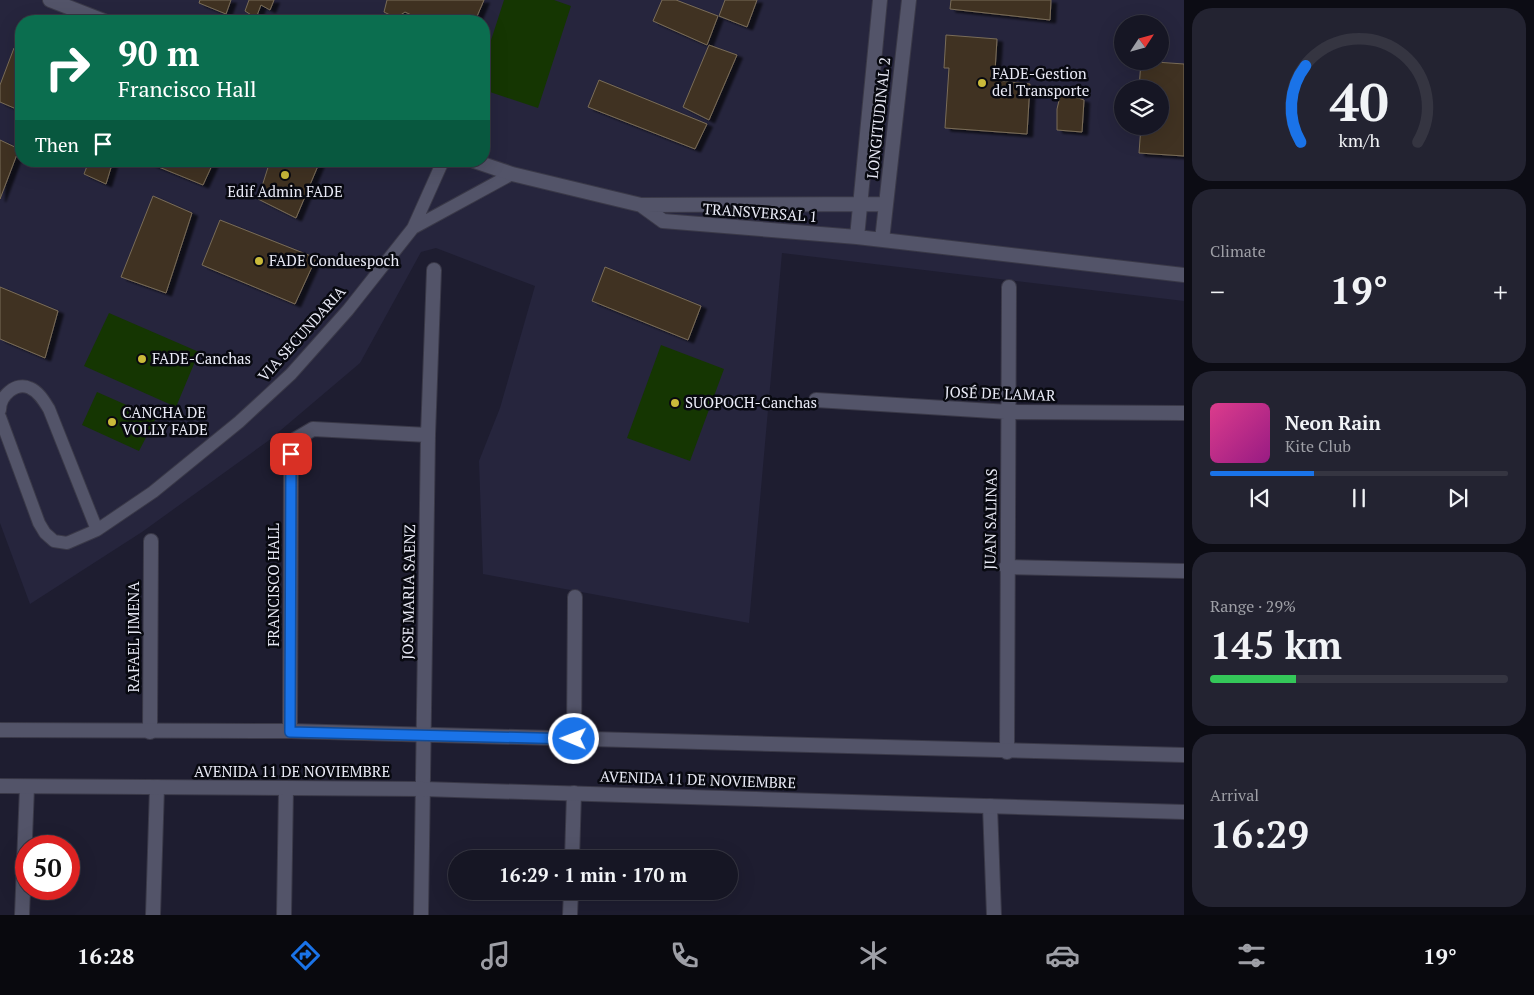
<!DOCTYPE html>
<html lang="en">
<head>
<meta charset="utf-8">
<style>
	body { margin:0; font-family:"PT Serif",serif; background:#232331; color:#f1f3f6; height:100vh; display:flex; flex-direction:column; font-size:19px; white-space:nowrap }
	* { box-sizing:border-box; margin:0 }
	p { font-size:16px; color:#9e9fa6 }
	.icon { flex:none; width:28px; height:28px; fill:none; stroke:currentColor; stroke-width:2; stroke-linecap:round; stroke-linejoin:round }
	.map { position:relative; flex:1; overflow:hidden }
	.details { display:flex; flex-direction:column; gap:8px; padding:8px; background:#0c0c14; width:350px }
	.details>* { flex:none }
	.hud { position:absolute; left:15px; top:15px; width:475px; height:152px; border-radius:20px; box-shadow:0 5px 20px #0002,0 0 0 1px #353541; background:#0b6e4f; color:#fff; overflow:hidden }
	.needle { width:32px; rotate:54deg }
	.tools { position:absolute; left:1114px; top:15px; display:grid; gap:10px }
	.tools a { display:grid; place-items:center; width:55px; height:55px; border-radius:50%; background:#161624; box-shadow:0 5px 20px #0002,0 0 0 1px #353541; font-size:25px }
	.speed { position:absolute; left:15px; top:835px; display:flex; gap:10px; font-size:25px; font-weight:700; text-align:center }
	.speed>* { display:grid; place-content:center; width:65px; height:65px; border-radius:50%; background:#161624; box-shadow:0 5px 20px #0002,0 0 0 1px #353541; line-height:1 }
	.speed .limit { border:8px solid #d22; background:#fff; color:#111 }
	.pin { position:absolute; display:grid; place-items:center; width:42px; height:42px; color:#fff; margin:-21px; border-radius:10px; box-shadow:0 2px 8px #0006 }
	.me { position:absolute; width:55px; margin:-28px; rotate:271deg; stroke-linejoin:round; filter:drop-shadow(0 0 4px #0008) }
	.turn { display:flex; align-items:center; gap:18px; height:105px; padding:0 20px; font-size:22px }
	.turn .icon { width:65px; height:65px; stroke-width:2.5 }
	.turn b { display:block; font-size:35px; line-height:42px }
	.then { display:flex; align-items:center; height:48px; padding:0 20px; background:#0003; gap:10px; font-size:19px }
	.big { font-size:38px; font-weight:700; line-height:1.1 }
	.details .widget { flex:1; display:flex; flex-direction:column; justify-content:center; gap:8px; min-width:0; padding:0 18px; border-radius:20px; background:#232331 }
	.details .dial { align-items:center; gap:0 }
	.dial svg { height:130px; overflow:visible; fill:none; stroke:#353541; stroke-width:7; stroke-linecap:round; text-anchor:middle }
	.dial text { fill:#f1f3f6; stroke:none }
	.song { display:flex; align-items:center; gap:15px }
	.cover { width:60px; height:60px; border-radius:8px; background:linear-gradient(135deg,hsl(330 70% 55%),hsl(310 70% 35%)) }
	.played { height:5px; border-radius:2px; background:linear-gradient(90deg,#1a73e8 35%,#353541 35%) }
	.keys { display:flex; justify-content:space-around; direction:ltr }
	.heat { display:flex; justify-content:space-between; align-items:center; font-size:28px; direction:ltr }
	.charge { height:8px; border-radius:4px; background:linear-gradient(90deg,#34c759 29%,#353541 0) }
	.trip { position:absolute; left:448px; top:850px; width:290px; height:50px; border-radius:25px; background:#161624; box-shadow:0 5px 20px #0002,0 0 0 1px #353541; font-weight:700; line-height:50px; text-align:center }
	.dock { display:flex; height:80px; justify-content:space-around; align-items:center; background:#09090e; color:#9e9fa6 }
	.dock .icon { width:35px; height:35px }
	.dock .current { color:#1a73e8 }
	.dock b { font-size:22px; color:#f1f3f6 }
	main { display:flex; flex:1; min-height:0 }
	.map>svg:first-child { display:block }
</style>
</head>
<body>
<main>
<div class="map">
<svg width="1184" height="915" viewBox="0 0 1184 915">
	<defs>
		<filter id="shadow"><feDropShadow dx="5.5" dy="3" stdDeviation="1" flood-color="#0009"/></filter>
	</defs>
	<rect width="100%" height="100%" fill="#1e1d30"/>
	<path fill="#26253d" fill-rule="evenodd" d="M0,0h1184v301l-402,-48 -33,370 -266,-49 -4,-113 21,-53 35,-122 -99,-38 -15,4 -61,111 -92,78 -126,91 -112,72 -30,-81zM21,21h463v140h-463zM1122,24h38v37h-38zM1122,89h38v37h-38z"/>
	<path fill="#153602" d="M504,0h50l17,6 -33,102 -54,-18v-28z
		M109,313l90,39 -23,55 -92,-41z
		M661,345l63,24 -34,92 -63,-23z
		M97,392l59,26 -17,33 -57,-26z"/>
	<path fill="#3f3321" stroke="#7a6c58" filter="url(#shadow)" d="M200,0h31l-5,14 -27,-11z
		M249,0h25l-4,10 -9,-5 -5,13 -11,-7z
		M387,0h97l-9,21h-51l-19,-9 -9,6 -12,-6z
		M662,0h14l42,16 -11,29 -54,-24z
		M725,0h32l-10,27 -28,-11z
		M951,0h100l-1,20 -100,-11z
		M946,35l51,4 -2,32 7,10 28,3 -3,50 -82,-6 4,-60h-5z
		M709,45l28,10 -28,65 -26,-13z
		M14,48l7,4v59l-21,-9v-17z
		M1141,61l43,3v92l-45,-3 2,-27h19v-37h-21z
		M599,80l108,44 -12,25 -107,-42z
		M1061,92l23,8 -2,32 -25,-2v-21z
		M0,140l19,9 -19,50z
		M89,161h24l-7,23 -22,-10z
		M144,161h70l-11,24z
		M270,161h50l-24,57 -38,-19z
		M153,196l39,17 -26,80 -45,-16z
		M220,220l96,38 -21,46 -93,-39z
		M605,267l96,39 -13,34 -96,-39z
		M0,287l58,24 -13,47 -45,-19z"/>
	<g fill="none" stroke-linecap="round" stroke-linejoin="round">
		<defs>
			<path id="service" d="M413,228l99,-54
				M0,410c0,-14 16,-29 30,-22 9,4 14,13 19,21l48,121
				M0,417l39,106 6,10 9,8 13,2 30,-13 56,-38 86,-70 52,-48 57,-64 65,-82 30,-67"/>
			<path id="minor" d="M50,0l54,21
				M474,161l38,13 129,31 245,-1
				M641,205l22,16 194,16 327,38
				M857,237l23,-237
				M882,240l27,-240
				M816,400l193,12 175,1
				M1006,567l178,4
				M290,731l1,-277 5,-15 17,-10 115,6
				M150,732l1,-191
				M574,739l1,-142
				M1007,752l2,-465
				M990,806l4,109
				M572,859l2,-66
				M22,915l5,-128
				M153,915l4,-128
				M284,915l2,-126
				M421,915l7,-480 6,-165
				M570,915l1,-24"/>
			<path id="secondary" d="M0,730l290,1 894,24
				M0,786l423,3 761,23"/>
		</defs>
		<use href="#service" stroke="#3a3948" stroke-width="14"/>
		<use href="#minor" stroke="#3a3948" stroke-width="16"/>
		<use href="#secondary" stroke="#3a3948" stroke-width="16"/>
		<use href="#service" stroke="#535469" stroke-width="12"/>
		<use href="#minor" stroke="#535469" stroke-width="14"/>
		<use href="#secondary" stroke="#535469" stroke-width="14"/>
	</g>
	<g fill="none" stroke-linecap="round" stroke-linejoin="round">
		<defs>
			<path id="route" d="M291,454l-1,278 284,7"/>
		</defs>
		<use href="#route" stroke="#114b97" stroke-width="12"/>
		<use href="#route" stroke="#1a73e8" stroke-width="9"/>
	</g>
	<g fill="#caba3a" stroke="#080910" stroke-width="2">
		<circle cx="982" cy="83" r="5"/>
		<circle cx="285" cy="175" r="5"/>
		<circle cx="259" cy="261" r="5"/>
		<circle cx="142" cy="359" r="5"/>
		<circle cx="675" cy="403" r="5"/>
		<circle cx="112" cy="422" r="5"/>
	</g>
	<g text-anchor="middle" stroke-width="5" stroke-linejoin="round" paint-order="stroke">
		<g font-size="15" fill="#e9eaf6" stroke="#080910" text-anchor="start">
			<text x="992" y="79">FADE-Gestion<tspan x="992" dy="17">del Transporte</tspan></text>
			<text x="285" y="197" text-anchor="middle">Edif Admin FADE</text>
			<text x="269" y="266">FADE Conduespoch</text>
			<text x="152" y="364">FADE-Canchas</text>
			<text x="685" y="408">SUOPOCH-Canchas</text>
			<text x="122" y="418">CANCHA DE<tspan x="122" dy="17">VOLLY FADE</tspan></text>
		</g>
		<g font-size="15" fill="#e9eaf6" stroke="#080910">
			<text transform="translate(879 118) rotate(-84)" y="5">LONGITUDINAL 2</text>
			<text transform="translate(760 213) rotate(4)" y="5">TRANSVERSAL 1</text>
			<text transform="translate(302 334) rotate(-48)" y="5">VIA SECUNDARIA</text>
			<text transform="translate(1000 394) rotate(2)" y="5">JOSÉ DE LAMAR</text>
			<text transform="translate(991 519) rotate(-89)" y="5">JUAN SALINAS</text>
			<text transform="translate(274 585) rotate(-90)" y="5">FRANCISCO HALL</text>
			<text transform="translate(409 592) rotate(-89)" y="5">JOSE MARIA SAENZ</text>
			<text transform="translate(134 637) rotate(-90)" y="5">RAFAEL JIMENA</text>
			<text x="292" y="777">AVENIDA 11 DE NOVIEMBRE</text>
			<text transform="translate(698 780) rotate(2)" y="5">AVENIDA 11 DE NOVIEMBRE</text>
		</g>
	</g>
</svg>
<div class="tools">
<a><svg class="needle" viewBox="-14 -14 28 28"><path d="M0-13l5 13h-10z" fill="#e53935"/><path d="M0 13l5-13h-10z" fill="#9e9fa6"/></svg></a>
<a><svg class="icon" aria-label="layers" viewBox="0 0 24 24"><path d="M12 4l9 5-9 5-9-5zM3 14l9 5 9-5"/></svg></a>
</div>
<div class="speed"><div class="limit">50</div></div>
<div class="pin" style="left:291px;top:454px;background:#d93025"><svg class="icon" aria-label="arrive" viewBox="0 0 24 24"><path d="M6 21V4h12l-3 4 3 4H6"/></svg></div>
<svg class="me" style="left:574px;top:739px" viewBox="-20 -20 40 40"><circle r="17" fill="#1a73e8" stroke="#fff" stroke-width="3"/><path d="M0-11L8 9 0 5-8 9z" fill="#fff"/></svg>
<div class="trip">16:29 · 1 min · 170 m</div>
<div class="hud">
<div class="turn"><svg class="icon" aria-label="right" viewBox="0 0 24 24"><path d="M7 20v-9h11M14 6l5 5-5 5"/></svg><div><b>90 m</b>Francisco Hall</div></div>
<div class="then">Then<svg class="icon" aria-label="arrive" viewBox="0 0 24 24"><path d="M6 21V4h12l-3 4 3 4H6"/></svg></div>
</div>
</div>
<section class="details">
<div class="widget dial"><svg viewBox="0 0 100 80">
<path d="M14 69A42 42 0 1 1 86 69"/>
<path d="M14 69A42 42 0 0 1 17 22" stroke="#1a73e8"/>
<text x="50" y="56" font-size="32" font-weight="700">40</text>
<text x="50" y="72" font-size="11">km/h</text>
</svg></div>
<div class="widget"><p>Climate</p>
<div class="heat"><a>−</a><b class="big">19°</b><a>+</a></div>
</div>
<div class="widget">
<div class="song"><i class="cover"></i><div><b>Neon Rain</b><p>Kite Club</p></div></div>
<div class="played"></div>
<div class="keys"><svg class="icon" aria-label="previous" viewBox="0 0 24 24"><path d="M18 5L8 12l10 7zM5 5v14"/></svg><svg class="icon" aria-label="pause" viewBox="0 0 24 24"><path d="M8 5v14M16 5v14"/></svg><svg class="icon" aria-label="next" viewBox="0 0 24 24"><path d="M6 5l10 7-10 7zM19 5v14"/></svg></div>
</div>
<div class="widget"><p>Range · 29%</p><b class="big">145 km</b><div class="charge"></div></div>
<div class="widget"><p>Arrival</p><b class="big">16:29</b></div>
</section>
</main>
<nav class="dock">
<b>16:28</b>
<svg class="icon current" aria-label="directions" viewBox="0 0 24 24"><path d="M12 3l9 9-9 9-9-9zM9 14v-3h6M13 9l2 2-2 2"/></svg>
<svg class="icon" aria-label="music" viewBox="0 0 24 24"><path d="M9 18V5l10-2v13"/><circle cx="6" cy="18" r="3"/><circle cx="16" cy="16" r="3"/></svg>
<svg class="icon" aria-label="phone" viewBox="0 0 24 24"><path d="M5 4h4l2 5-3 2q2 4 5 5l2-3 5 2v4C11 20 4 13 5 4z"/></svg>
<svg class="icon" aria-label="climate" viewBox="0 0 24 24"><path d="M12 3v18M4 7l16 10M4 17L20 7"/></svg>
<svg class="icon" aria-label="car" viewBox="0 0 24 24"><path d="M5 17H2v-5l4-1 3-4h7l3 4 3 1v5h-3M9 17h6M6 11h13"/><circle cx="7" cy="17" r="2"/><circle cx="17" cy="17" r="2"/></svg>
<svg class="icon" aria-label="filters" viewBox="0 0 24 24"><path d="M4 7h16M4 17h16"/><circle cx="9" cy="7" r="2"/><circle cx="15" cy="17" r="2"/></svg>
<b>19°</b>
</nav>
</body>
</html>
